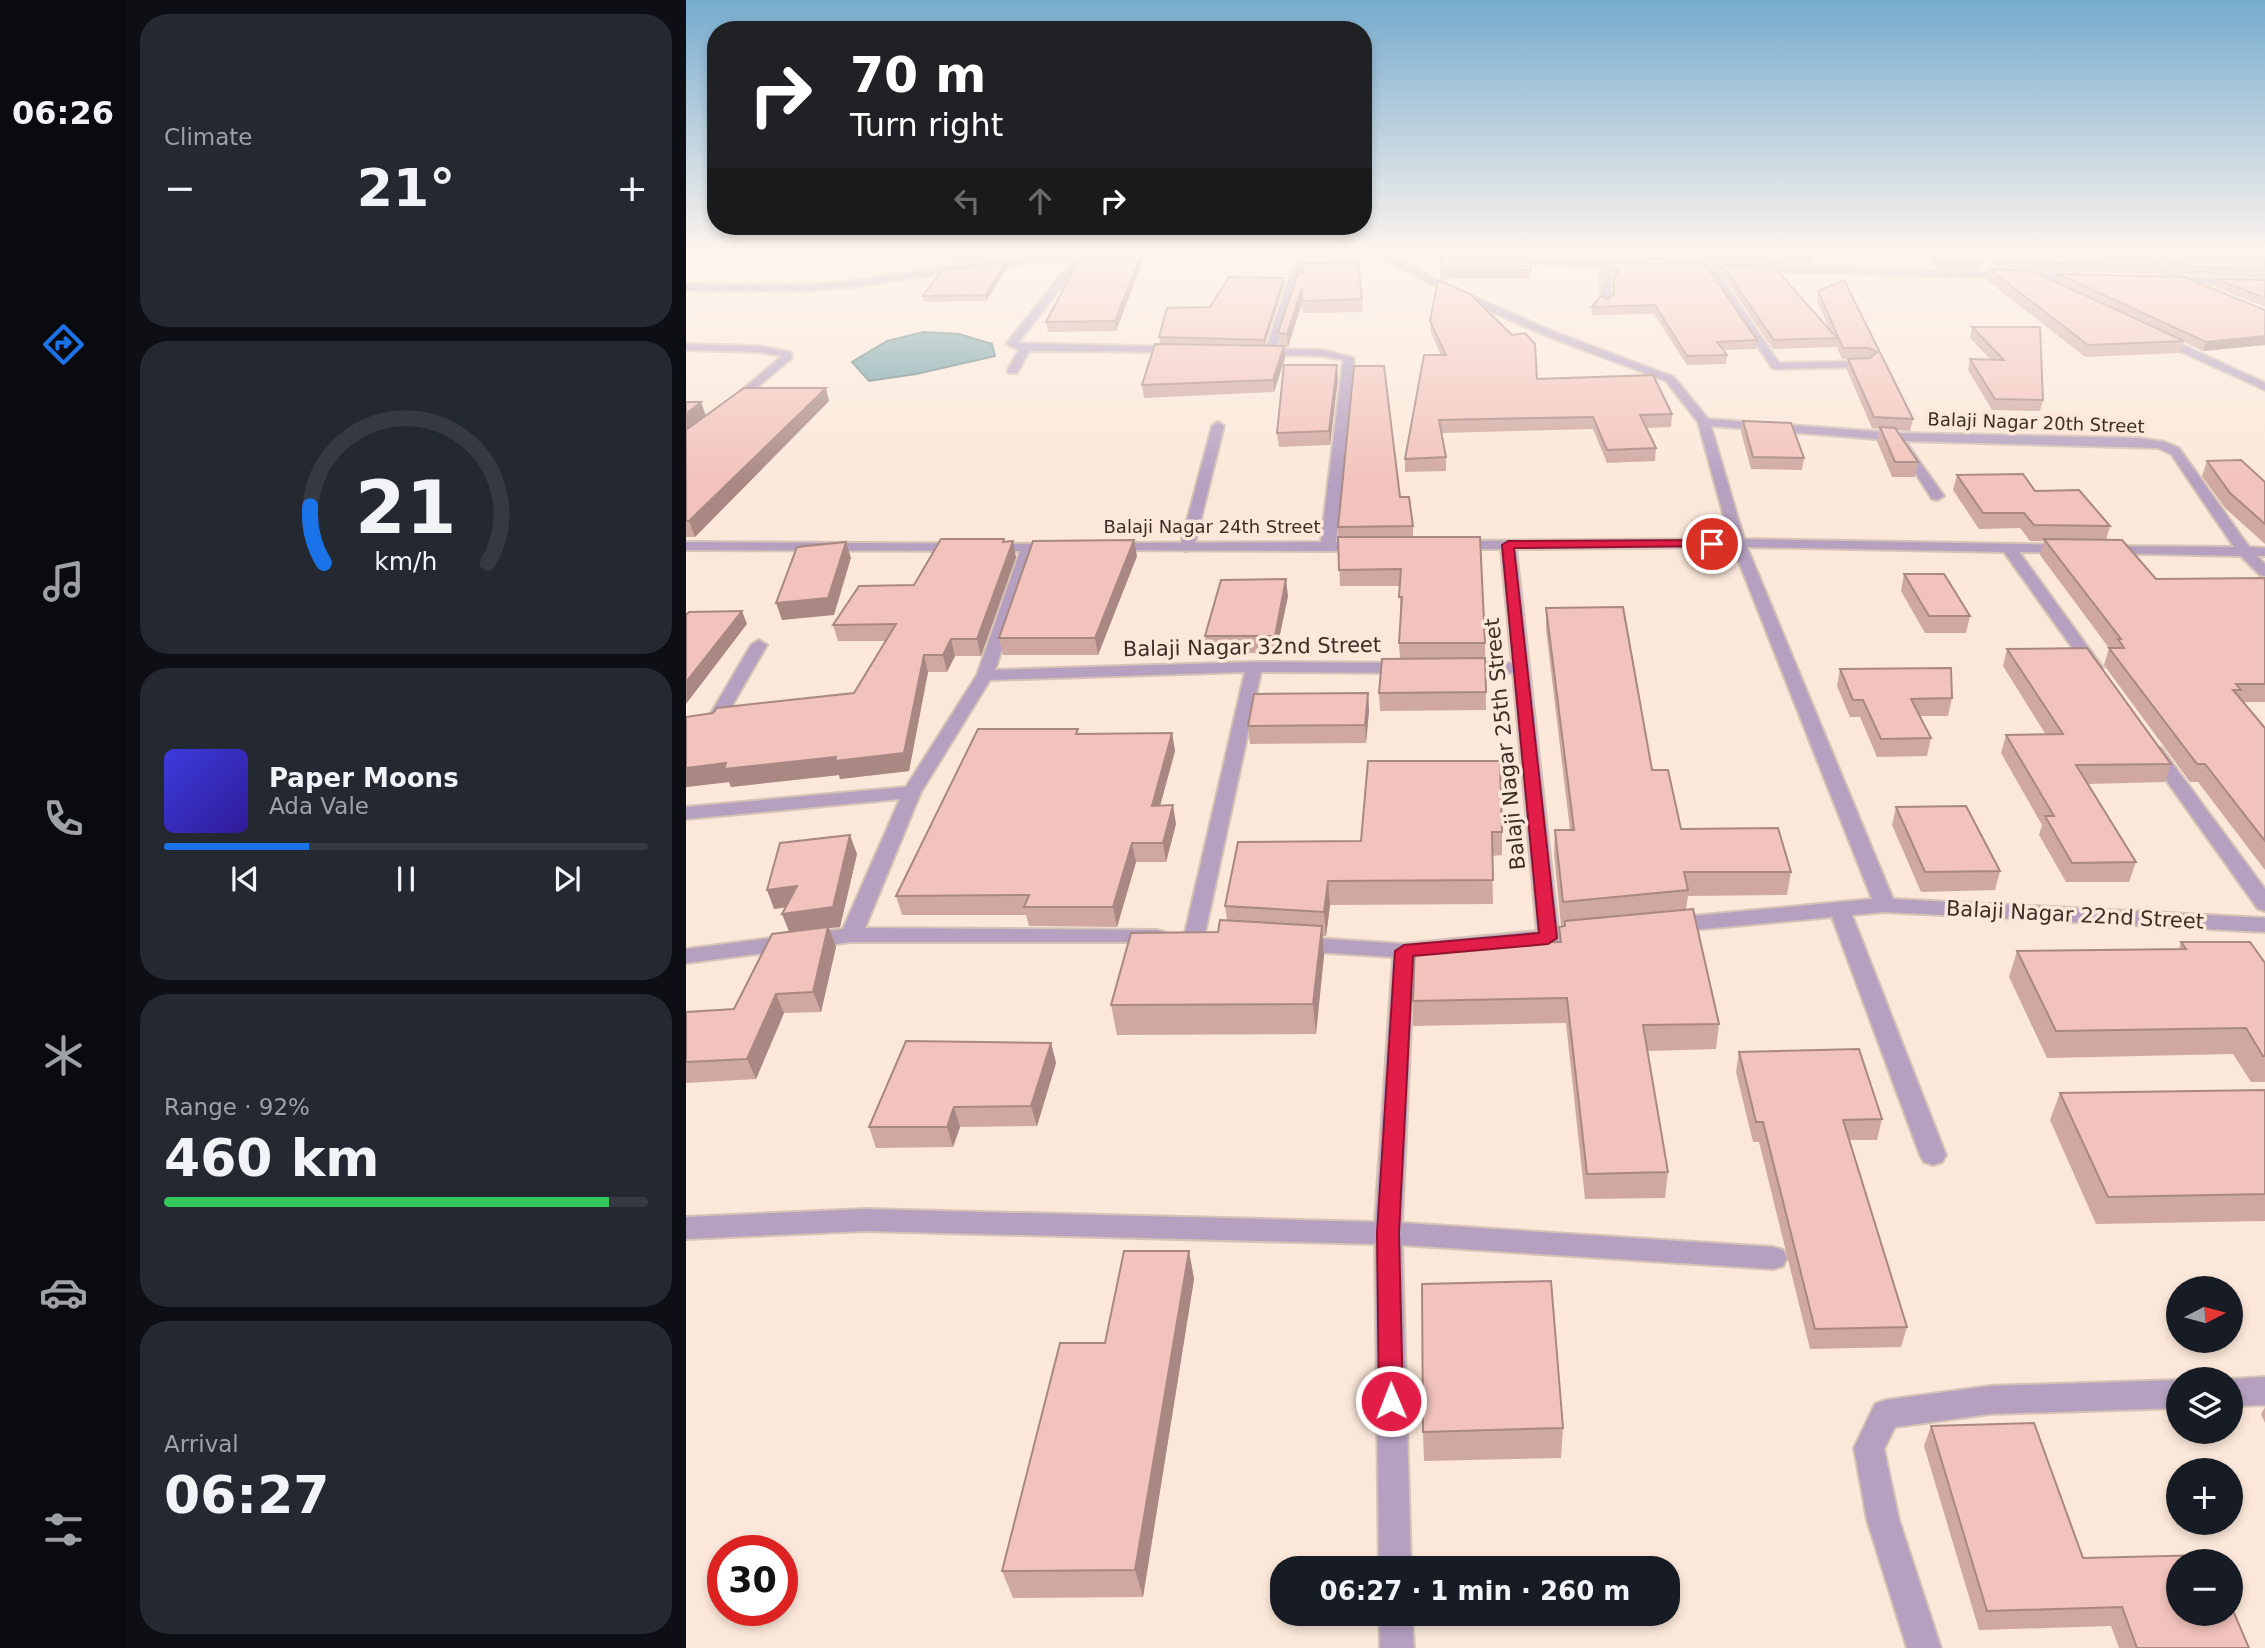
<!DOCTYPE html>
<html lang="en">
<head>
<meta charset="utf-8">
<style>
	body { margin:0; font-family:"DejaVu Sans",sans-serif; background:#242831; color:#f1f3f6; height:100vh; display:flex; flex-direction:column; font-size:26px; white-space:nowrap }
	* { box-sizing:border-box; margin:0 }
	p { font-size:23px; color:#9ea1a6 }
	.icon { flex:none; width:38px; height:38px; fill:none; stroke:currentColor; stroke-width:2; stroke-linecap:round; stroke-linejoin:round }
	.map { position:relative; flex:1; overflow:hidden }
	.panel { display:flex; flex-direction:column; gap:14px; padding:14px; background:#0d0f14; width:560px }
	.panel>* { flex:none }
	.top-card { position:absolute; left:21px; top:21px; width:665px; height:214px; border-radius:28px; box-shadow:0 4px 10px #0003; background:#202124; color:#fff; overflow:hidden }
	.needle { width:46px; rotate:84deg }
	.fabs { position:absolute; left:1480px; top:1276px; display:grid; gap:14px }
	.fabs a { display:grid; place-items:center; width:77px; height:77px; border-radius:50%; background:#171b24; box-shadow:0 4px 10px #0003; font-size:35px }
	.speed { position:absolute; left:21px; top:1535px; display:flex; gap:14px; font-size:35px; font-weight:700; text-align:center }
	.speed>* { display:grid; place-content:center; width:91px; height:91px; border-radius:50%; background:#171b24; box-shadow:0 4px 10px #0003; line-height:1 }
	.speed .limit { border:10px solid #d22; background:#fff; color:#111 }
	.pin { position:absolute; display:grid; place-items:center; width:60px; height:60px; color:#fff; margin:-30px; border:4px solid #fff; border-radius:50%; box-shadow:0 2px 7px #0007 }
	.me { position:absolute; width:77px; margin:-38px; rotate:359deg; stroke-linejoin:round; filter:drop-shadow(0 0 5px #0008) }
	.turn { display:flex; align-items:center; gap:24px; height:147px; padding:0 28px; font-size:32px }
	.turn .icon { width:91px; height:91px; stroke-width:2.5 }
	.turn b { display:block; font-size:49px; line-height:60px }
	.lanes { display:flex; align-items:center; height:66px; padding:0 28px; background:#0003; justify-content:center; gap:35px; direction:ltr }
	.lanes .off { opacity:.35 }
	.big { font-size:52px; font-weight:600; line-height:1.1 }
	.panel .tile { flex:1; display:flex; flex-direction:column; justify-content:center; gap:10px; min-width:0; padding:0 24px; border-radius:28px; background:#242831 }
	.panel .dial { align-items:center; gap:0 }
	.dial svg { height:182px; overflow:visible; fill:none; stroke:#363941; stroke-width:7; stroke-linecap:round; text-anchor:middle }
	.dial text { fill:#f1f3f6; stroke:none }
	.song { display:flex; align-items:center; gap:21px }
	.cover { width:84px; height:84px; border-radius:10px; background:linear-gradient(135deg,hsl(240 70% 55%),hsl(250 70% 35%)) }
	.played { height:7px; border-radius:4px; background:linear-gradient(90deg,#1a73e8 30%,#363941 30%) }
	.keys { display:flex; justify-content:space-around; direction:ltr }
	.heat { display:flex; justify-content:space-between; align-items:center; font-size:38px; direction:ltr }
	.charge { height:10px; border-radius:5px; background:linear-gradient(90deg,#34c759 92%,#363941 0) }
	.trip { position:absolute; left:584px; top:1556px; width:410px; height:70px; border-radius:28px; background:#171b24; box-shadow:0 4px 10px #0003; font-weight:600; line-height:70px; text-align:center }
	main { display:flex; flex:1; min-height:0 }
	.tab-bar { display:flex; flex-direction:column; width:126px; justify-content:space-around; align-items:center; background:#090b0e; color:#9ea1a6 }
	.tab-bar .icon { width:49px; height:49px }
	.tab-bar .active { color:#1a73e8 }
	.tab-bar b { font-size:32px; color:#f1f3f6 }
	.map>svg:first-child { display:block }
</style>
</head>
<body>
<main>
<nav class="tab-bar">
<b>06:26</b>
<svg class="icon active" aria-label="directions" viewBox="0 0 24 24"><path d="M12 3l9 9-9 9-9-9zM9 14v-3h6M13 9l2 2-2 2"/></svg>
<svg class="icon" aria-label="music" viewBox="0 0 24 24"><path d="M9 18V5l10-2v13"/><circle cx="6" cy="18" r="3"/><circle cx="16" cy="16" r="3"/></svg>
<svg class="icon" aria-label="phone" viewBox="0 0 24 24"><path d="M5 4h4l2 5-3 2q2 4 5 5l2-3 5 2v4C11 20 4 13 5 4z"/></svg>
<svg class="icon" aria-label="climate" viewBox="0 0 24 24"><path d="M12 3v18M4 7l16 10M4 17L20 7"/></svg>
<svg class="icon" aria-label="car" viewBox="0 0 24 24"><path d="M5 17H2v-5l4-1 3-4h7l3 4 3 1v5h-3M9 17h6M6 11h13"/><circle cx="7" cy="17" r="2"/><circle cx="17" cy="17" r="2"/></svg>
<svg class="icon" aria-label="filters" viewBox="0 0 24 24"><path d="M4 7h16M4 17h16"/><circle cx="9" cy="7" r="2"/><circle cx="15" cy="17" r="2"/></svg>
</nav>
<section class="panel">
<div class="tile"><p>Climate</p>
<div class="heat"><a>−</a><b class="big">21°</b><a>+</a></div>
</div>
<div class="tile dial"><svg viewBox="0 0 100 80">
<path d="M14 69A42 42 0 1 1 86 69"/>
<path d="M14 69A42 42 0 0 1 8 44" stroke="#1a73e8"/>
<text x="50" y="56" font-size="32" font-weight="700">21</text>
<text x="50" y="72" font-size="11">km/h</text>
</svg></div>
<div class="tile">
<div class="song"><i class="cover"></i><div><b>Paper Moons</b><p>Ada Vale</p></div></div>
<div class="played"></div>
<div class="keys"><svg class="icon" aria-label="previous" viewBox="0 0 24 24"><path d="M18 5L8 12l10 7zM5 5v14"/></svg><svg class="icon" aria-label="pause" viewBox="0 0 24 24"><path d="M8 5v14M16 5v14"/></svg><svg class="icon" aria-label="next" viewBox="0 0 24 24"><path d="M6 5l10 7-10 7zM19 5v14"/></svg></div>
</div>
<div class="tile"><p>Range · 92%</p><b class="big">460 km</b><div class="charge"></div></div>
<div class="tile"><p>Arrival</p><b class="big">06:27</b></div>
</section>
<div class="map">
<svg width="1579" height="1648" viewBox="0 0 1579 1648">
	<rect width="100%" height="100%" fill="#fbe8da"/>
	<path fill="#6b9ea4" stroke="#5d7d7e" stroke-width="2" d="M238,332l35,2 33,10 3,12 -79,18 -47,7 -17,-19 35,-21z"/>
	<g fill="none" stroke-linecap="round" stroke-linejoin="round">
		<defs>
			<path id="service" d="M532,422l6,4 -30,121 -7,4 -5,-1 -2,-3 32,-121z"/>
			<path id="minor" d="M397,252h34l-33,5 -66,86 160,4 4,1v4l-153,-1 -12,22h-8l-2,-2 12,-21 -13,-6 68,-86 -88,9 -133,20 -50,4 -117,-1v-6l117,1 50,-4 133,-20z
				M578,252h164l41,3v4l-3,1 -75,-5 47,26 114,50 122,46 34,42 190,14 241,5 26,4 14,6 70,99 16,1v8h-8l8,8v12l-5,-1 -19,-19 -141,-3 -2,-3 2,-3 5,-1 129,1 -63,-93 -13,-6 -253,-7 39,55 -7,4 -5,-1 -35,-55 4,-3 -190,-15 33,113 324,6 7,4 -7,4 -49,-1 84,116 -8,5 -6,-2 -85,-119 -257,-5 146,352 372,19v14l-380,-20 -33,3 94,240 -4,7 -9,3 -9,-3 -4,-7 -88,-238 -161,15 -7,-2 -4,-5 4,-5 7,-2 201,-19 -139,-352 -217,2 42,380 27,-2 8,2 3,5 -3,5 -8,2 -171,16 -12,266 371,24 10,3 4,8 -4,8 -10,3 -371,-24 9,323h-32l-4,-324 -510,-13 -179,8v-22l179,-8 510,13 18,-265 -95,-6 -8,-2 -3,-5 3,-5 8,-2 106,7 133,-13 -24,-258h-52l-8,-5 8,-5h51l-11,-114h-47l-7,-4 7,-4 276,-2 -32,-117 -32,-41 -122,-46 -112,-50 -50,-27 -1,-3h-75l-30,94 47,1 31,8 -18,184h29l7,4 -7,4 -37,1 -222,-1 -2,-3 7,-4 210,-1 22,-182 -20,-4 -67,-2v-4l10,-1 31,-94h-29z
				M821,257l134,5 5,3 -5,3 -30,-1v35l-5,3 -5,-3v-36l-97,-4v-4z
				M992,264l404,10 5,3 -5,3 -366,-10 63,93 88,-2 6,3 -6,3 -91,2 -4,-1 -66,-99h-25l-3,-1z
				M1467,335h8l104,48v7l-112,-51z
				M0,344l72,2 33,6 1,6 -60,50 -6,-4 2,-2 54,-46 -24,-4 -72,-2z
				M0,542l376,2v6l-27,1 -40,119 259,-8 152,1 8,5 -8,5 -145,-1 -58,270h-16l-3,-5 61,-265 -255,8 -69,112 -56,136 291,2 8,2 3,5 -3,5h-313l-165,21v-14l157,-20 57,-130 -214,20v-12l220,-20 71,-112 43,-124 -334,-1z
				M73,640l8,5 -48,83 -33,5v-10l21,-3 44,-75z
				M1469,747l6,1 104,141v22l-7,-2 -112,-157z
				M1579,1377v28l-34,1 -1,-27z
				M1493,1380v28l-189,6 -95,13 -11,22 15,71 42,128h-34l-40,-128 -13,-72 21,-44 11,-4 104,-14z
				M693,1614h33l2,34h-34z"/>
			<path id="tertiary" d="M1430,252h12l57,25 80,3v6l-82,-3z"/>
		</defs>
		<use href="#service" stroke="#d5c3b6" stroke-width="4"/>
		<use href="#minor" stroke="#d5c3b6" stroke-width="4"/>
		<use href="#tertiary" stroke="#d5c3b6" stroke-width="4"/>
		<use href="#service" fill="#b5a0c0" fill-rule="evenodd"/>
		<use href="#minor" fill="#b5a0c0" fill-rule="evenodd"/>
		<use href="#tertiary" fill="#b5a0c0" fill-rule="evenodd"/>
	</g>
	<path fill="#d0a8a2" d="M460,252l-30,79 -68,1 -2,-10z
		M789,252h54v3z
		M901,252h224l2,4 -2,9 -221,-6z
		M1239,252h51l6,9 -1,8 -46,-1z
		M1296,252h149l28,14 -2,8 -161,-5z
		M1448,252h124l7,3v23l-79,-4z
		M320,262l2,5 -22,34 -62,1 -1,-6z
		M928,263l143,77 -1,9 -33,1 4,5 -1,9 -39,1 -33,-51 -62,1v-8l16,-8 6,-5z
		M1036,265l107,64 -12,-28 1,-10 26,-11 69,139 -3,12 -14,-1 22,32 -3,15h-23l-15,-36 2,-12 -7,-1 -25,-58 1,-11 19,-1 -25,1 -6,-14v2l-63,2 -52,-76z
		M1303,269l68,13 1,-8 207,36v35l-62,6 -19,-9 -4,11 -95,4 -98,-77z
		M754,270h91v9h-84v3l-7,-3z
		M612,273l64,26 1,13 -60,1 -1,-10 -14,44h-4l1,11 -11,34 -130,6 -2,-13 18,-41 -1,-7 51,-30 74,-22 -20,61h16l-2,-13z
		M1531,279l48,1v27l-51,-20z
		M744,321l107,58 135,35 -1,13 -25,1 10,20 -1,13 -48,2 -14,-34 -152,4 5,24v14l-41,1v-13l36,-104 -10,-22z
		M1286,327l71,73 -3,11 -48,-1 -24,-40 2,-11h20l-20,-21z
		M652,378l-8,67 -51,2 -2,-14z
		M143,401l-134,136h-9v-135l20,14z
		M1057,421l61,37 -2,12 -51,-1 -10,-37z
		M1521,461l58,21v62l-40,-36 -23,-32z
		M1271,475l78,16 75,35 -4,14 50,39 109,-1v124h-22l22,26v142l-67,-88h-8l-86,-117 5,-17 -69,-93 4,-14h-14l-10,-13 -41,1 -26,-39z
		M714,497l13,29v11l72,106 1,67 -106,1 -1,-18 21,-34 -1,-16 2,-29h-1v-28h-60l-2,-59z
		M318,539l1,3 11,15 -35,99h-26l-8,16h-19l-19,99 -69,8 -1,-4 -108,12 -2,-5 -43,5v-70l168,-24 32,-52h-48l-5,-16z
		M451,556l-39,99h-95l-4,-17z
		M1218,574l66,42 -4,17h-41l-24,-42z
		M602,596l-12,57h-69l-2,-17z
		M860,608l106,162 29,59 110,43 -4,23 -99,1 -2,13 33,115 -3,25 -69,2 21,121 -3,26 -80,1 -19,-176 -153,3v-25l145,-59 1,-15h5l-3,-1 -7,-73 1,-23h15l-24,-201z
		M1321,649l164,115 -6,18 -78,2 49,78 -7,20h-63l-27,-47 3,-10 -41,-72 5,-18h40l-43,-69z
		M1154,669l112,29 -4,18h-28l11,22 -4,18 -50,1 -17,-40h-10l-13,-31z
		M682,693l1,18 -3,32 -116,1 -2,-18z
		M486,733l3,18 -15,55 16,18 -10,38h-30l-19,65 -88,-1 -3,-11h-124l-6,-19 183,-162z
		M682,761l134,71v23l-10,1 1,48 -163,1 -4,31h-3l1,19 -8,79 -199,1 -6,-30 107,-73 9,-12 -2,-14 136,-65z
		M1210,807l104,64 -5,19 -74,2 -29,-67z
		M171,854l-17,73 -11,1 7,19 -15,65 -37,1 -28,66 -70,4v-71l48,-3 55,-77 -3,-25 -12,2z
		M1495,942l84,21v119h-14l-18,-28 -186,4 -38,-81 8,-26 162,-2z
		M365,1043l5,20 -19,63 -77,1 -7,20 -77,1 -7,-21z
		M1053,1052l143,67 -5,21h-28l58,187 -6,20 -91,2 -51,-207h-6l-17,-70z
		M1579,1090v131l-169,3 -46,-104 10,-27z
		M503,1251l5,28 -51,318 -130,1 -11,-27 103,-228z
		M1579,1407v16l-4,-9z
		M1245,1426l152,132 166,90h-130l-8,-22 -132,4 -55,-184z
		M877,1428l-2,30 -137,3 -1,-29z"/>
	<path fill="#a98884" d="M284,252h47l-2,4 -62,7 -2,-9z
		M456,252h4l-30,79 -1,-10z
		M320,262l2,5 -22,34 -1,-6z
		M598,278v7l-20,61v-6z
		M616,288v15l-14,44 -1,-13z
		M1579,336v9l-62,6 3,-9z
		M598,346l1,12 -11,34 -1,-12z
		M651,365l1,13 -8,67 -1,-14z
		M140,388l3,13 -134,136 -6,-16z
		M15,402l5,14 -20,17v-19z
		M448,540l3,16 -39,99 -3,-17z
		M327,541l3,16 -35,99 -4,-17z
		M160,542l5,16 -17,57 -52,5 -6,-17z
		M600,579l2,17 -12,57 -1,-17z
		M56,611l5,13 -61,80v-22z
		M265,639l4,17 -8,16 -4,-17z
		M238,655l4,17 -19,99 -69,8 -1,-4 -108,12 -2,-5 -43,5v-19l40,-5z
		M682,693l1,18 -3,32 -1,-18z
		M486,733l3,18 -20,73 -3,-18z
		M487,805l3,19 -10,38 -3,-19z
		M164,835l7,19 -17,73 -11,1 7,19 -15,65 -39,-98z
		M446,843l4,19 -19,65 -4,-20z
		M642,881l2,24 -4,31 -2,-24z
		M111,886l7,19 -30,4 -7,-19z
		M636,926l2,29 -8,79 -3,-30z
		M90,994l8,19 -28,66 -9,-20z
		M365,1043l5,20 -19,63 -6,-20z
		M268,1107l6,20 -7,20 -6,-20z
		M503,1251l5,28 -51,318 -8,-27z"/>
	<path fill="#f2c3bc" stroke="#a98884" stroke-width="2" d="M266,252h18l-19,2z
		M397,252h59l-27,69 -69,1z
		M757,252l87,4 1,14 -87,-1 3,4 -7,-3z
		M969,252h156l2,4z
		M1245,252h45l6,9 -46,-1z
		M1304,252h141l28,14 -161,-5z
		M1469,252h103l7,3v15l-77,-4z
		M320,262l-21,33 -62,1 19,-26z
		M672,262l4,37 -60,2v-13l-15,46 -9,-1 20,-60h5v-10z
		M928,263l91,1 52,76 -40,2 10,13 -40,1 -32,-51 -63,2 9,-11 7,3 6,-5v-16l5,-7h-5z
		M1036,265l51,1 64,72 -63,2z
		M1303,269l43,2 152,70 -96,4z
		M1372,274l126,3 81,33v26l-59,6z
		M543,277l55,1 -20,62 -105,-3 8,-29 43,-1z
		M1531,279l48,1v18z
		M752,280l32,14 42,41 13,-2 10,11 2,35 116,-4 19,39 -32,1 16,33 -49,2 -14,-33 -154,3 7,37 -41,2 19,-104h22l-16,-34z
		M1158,280l69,139 -39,-2 -26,-58 22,-1 7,-6 -8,-4h-26l-25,-57z
		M1286,327h68l3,73 -48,-1 -25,-40 34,1z
		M469,344l129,2 -11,34 -131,5z
		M598,365h53l-8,66 -52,2z
		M668,366h30l16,131h9l4,29 -75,1z
		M58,388h82l-137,133h-3v-91z
		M0,402h15l-15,12z
		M1057,421l48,2 13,35 -51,-1z
		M1194,427l15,1 23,34h-23z
		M1555,460l24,22v42l-35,-31 -23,-32z
		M1337,474l12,17 44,-1 31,36 -76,-1 -10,-12h-41l-26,-38z
		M652,537h142l5,106h-86l3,-46h-3l2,-28 -62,1z
		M255,539h63l-1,3 10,-1 -36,98h-26l-8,16h-19l-20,98 -69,8 1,-4 -112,12 2,-6 -40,5v-51l27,-4 4,-5 137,-15 42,-69 -63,1 26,-39 55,-1z
		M1358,539l78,1 34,39 109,-1v106h-29l5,6h-8l32,38v113l-60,-77h-8l-88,-116h15l-6,-9h3z
		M448,540l-39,98h-96l34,-97z
		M160,542l-18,56 -52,5 21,-56z
		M1218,574h40l26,42h-41z
		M600,579l-11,57h-70l16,-56z
		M937,607l29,163h16l13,59 97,-1 13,44h-107l4,18 -125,12 -8,-72h19l-28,-222z
		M56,611l-56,71v-67l3,-3z
		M1401,648l84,116 -95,1 60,97 -64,1 -27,-47h9l-48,-81 57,-1 -56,-85z
		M799,658l1,34 -107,1 3,-34z
		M1265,668l1,30 -41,1 20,39 -50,1 -18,-39h-10l-13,-31z
		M682,693l-3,32 -117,1 6,-32z
		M292,729h100l-2,5 96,-1 -20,73 21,-1 -10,38h-31l-19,64h-89l5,-12 -133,1z
		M682,761h132l2,71h-10l1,48 -165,1 -4,31 -99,-6 13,-64 123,-1z
		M1280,806l34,65 -75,1 -29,-65z
		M164,835l-17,72 -51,7 15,-28 -30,4 13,-47z
		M1007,909l26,115 -76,1 25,147 -81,2 -20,-176 -154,3 2,-56 146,-3 -2,-15 6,-1v-5z
		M534,920l102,6 -9,78 -202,1 20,-72 87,-1z
		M142,927l-15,65 -37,2 -29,65 -61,3v-50l48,-3 38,-75z
		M1495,942h69l15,21v93h-2l-17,-28 -190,3 -39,-80 169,-2z
		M220,1041l145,2 -20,63 -77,1 -7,20h-78z
		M1173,1049l23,70 -39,1 64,207 -92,2 -52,-207h-7l-17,-70z
		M1579,1090v104l-157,3 -48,-104z
		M438,1251h65l-54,319 -133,1 58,-228h45z
		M865,1281l12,147 -140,4 -1,-148z
		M1348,1423l49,135 126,-3 3,6h-33v53h52v-8l18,42h-112l-15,-41 -135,4 -56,-185z"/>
	<linearGradient id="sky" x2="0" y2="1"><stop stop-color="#76abcd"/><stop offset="0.52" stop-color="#fdf5ee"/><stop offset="1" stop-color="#fdf5ee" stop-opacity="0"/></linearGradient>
	<rect width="1579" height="483" fill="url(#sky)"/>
	<path fill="#e11d48" stroke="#92132f" stroke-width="2" d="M1026,540l6,4 -2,2 -202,2 43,390 -9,6 -135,12 -14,277 4,168 -3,8 -9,3 -8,-3 -4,-8 -2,-168 18,-282 9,-6 135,-12 -37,-388 6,-4z"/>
	<g text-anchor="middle" stroke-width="7" stroke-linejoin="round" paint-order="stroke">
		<g font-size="18" fill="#3b2f26" stroke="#fbe8da">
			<text transform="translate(1350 423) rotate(2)" y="6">Balaji Nagar 20th Street</text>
			<text x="526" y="533">Balaji Nagar 24th Street</text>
		</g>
		<g font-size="21" fill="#3b2f26" stroke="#fbe8da">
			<text transform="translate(566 647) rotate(-1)" y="7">Balaji Nagar 32nd Street</text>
			<text transform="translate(819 744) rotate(-96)" y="7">Balaji Nagar 25th Street</text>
			<text transform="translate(1389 915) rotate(3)" y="7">Balaji Nagar 22nd Street</text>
		</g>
	</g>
</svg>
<div class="fabs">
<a><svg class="needle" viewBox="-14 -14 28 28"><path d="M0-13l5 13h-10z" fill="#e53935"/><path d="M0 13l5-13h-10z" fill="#9ea1a6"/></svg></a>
<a><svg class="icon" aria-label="layers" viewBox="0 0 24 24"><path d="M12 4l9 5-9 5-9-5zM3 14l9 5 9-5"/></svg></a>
<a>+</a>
<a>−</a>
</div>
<div class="speed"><div class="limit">30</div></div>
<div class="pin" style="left:1026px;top:544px;background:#d93025"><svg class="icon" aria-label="arrive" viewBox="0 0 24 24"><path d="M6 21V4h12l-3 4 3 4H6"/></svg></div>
<svg class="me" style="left:705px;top:1401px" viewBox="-20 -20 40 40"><circle r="17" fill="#e11d48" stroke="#fff" stroke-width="3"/><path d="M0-11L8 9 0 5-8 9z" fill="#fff"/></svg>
<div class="trip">06:27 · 1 min · 260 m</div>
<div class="top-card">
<div class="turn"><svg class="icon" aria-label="right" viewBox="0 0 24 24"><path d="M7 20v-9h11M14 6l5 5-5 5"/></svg><div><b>70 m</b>Turn right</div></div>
<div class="lanes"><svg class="icon off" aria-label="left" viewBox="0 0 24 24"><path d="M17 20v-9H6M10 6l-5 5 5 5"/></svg><svg class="icon off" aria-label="ahead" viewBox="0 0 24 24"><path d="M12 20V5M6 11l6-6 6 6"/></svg><svg class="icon" aria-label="right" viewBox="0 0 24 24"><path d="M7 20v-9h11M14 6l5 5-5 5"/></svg></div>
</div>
</div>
</main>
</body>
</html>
